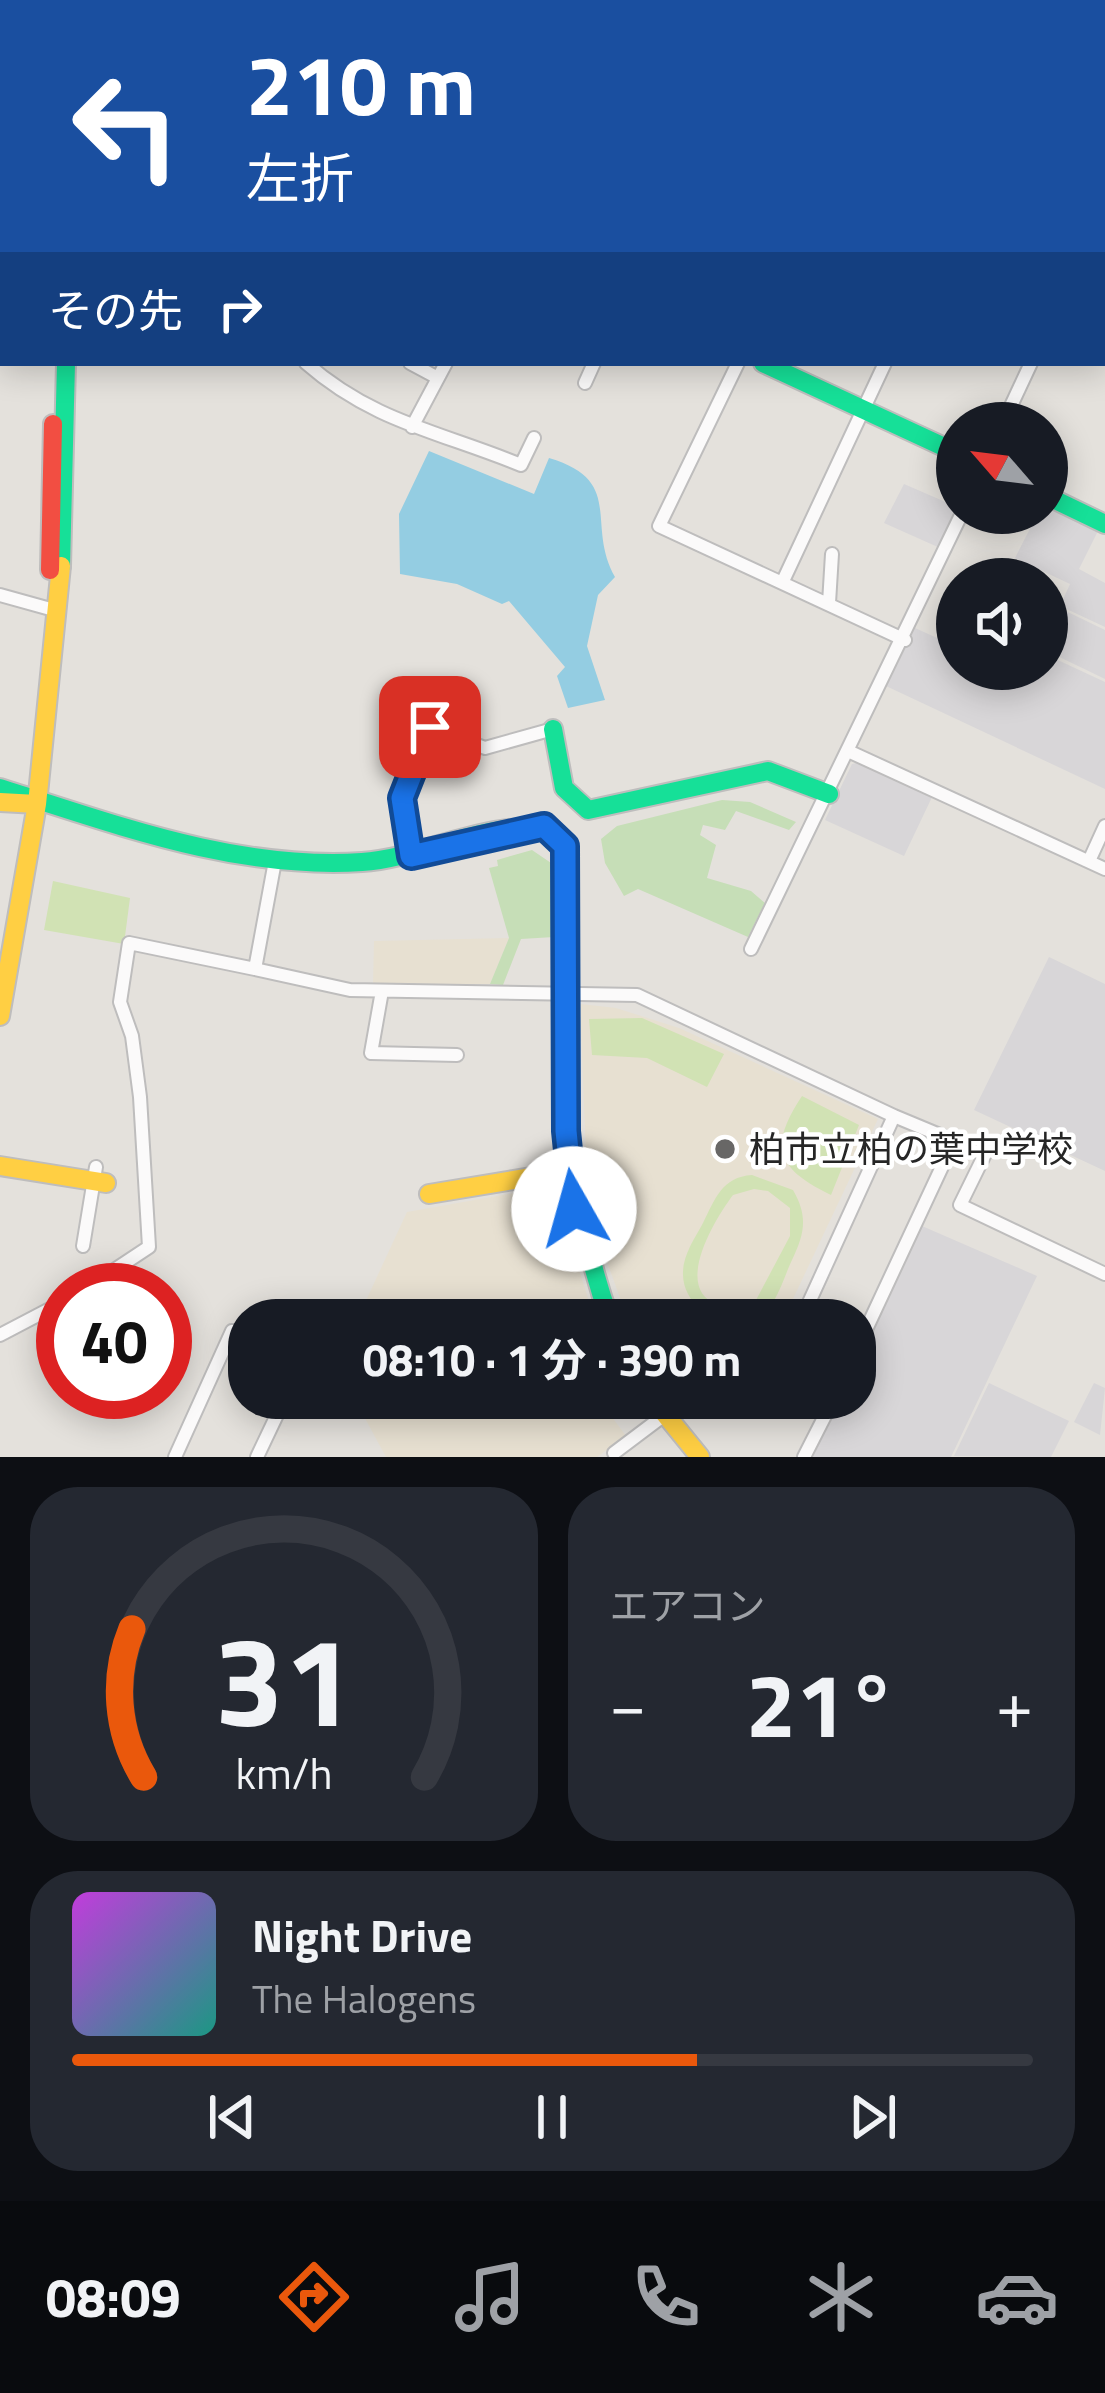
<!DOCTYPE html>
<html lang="ja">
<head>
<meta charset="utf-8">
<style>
	body { margin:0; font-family:"Titillium Web","Noto Sans JP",sans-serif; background:#242831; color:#f1f3f6; height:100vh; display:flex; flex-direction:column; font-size:45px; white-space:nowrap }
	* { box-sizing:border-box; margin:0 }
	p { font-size:39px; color:#9ea1a6 }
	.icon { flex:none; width:66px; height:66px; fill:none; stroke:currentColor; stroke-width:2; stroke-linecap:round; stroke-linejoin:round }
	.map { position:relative; height:1457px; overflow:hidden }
	.details { display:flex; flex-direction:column; gap:30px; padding:30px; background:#0d0f14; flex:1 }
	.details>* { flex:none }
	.hud { position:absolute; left:0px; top:0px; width:1107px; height:366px; box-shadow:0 6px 30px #0003; background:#1a4fa0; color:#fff; overflow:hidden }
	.needle { width:78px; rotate:298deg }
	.fabs { position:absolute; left:936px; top:402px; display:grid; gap:24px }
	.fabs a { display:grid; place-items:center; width:132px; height:132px; border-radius:50%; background:#171b24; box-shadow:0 6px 30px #0003; font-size:60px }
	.speed { position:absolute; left:36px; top:1263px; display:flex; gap:24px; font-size:60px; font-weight:700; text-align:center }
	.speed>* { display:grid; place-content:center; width:156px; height:156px; border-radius:50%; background:#171b24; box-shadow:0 6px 30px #0003; line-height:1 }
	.speed .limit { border:18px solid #d22; background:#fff; color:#111 }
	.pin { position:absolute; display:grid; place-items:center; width:102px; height:102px; color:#fff; margin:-51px; border-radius:24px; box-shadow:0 6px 18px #0006 }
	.me { position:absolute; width:132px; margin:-66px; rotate:353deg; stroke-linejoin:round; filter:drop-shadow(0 0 9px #0008) }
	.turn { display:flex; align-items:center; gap:42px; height:252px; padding:0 48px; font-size:54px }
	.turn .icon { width:156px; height:156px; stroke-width:2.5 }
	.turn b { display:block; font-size:84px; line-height:102px }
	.then { display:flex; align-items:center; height:114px; padding:0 48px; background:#0003; gap:24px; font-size:45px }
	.big { font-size:90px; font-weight:700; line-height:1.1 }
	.details .tile { flex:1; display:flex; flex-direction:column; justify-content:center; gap:18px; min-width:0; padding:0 42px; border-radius:48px; background:#242831 }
	.details .dial { align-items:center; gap:0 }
	.dial svg { height:312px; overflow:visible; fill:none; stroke:#363941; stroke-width:7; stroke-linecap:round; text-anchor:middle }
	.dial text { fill:#f1f3f6; stroke:none }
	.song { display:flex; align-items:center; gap:36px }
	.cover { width:144px; height:144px; border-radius:18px; background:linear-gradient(135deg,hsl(290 70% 55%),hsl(170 70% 35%)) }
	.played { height:12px; border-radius:6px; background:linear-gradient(90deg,#ea580c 65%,#363941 65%) }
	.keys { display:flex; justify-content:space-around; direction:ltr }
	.heat { display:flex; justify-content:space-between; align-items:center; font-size:66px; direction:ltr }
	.details .tiles { flex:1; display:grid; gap:30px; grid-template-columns:1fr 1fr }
	.tile:last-child { grid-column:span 2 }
	.trip { position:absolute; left:228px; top:1299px; width:648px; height:120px; border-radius:48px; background:#171b24; box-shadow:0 6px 30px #0003; font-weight:700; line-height:120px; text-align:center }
	.tabs { display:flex; height:192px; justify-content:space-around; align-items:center; background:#090b0e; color:#9ea1a6 }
	.tabs .icon { width:84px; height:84px }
	.tabs .on { color:#ea580c }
	.tabs b { font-size:54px; color:#f1f3f6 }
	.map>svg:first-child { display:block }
</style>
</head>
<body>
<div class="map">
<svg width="1105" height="1457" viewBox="0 0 1105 1457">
	<rect width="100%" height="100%" fill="#e4e1dc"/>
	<path fill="#d8d6d8" d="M904,484l53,23 -17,41 -56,-25z
		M1047,502l53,25 -21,42 26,14v44l-45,-21 10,-22 -55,-26 23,-45h9z
		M1047,602l58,28v49l-58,-28z
		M915,628l42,19v22h90v-14l58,27v107l-219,-103z
		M861,762l72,33 -29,61 -79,-36 27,-56z
		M1049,957l56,27v187l-131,-61z
		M922,1226l115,50 -86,181h-138l27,-59h15v-31z
		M989,1383l80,38 -18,36 -97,-1z
		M1094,1383l11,5 -5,47 -26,-13z"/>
	<path fill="#e7e0d1" d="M509,938l-19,46h-117l1,-43z
		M580,1004l36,4 63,20 199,91 -95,201h-155l-26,-72 -15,-70z
		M536,1189l22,15 37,116h-238l50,-108z
		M354,1398h274l-19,15 17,23 -29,21h-211z"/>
	<path fill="#c6deb7" d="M722,800l28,2 46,20 -7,8 -53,-19 -11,19 -22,-5 -3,10 16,10 -9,33 44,13 14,12 -17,34 -110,-48 -14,7 -19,-33 -4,-24 16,-13z
		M532,850l22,15v72l-33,2 -18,46 -13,-1 19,-46 -20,-70 9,-2 -1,-6z"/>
	<path fill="#d1e2b4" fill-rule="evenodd" d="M53,881l77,17 -6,46 -80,-14z
		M642,1018l82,36 -17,33 -60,-29 -55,-3 -3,-36z
		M802,1096l57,29 -28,70c-54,-26 -63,-48 -29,-99z
		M752,1175l41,15c15,26 12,43 -1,70 -7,14 -13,38 -25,49 -30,27 -83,5 -84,-34 -1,-19 12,-37 20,-52 12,-24 19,-46 49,-48zM754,1189l14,2 22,17v28l-35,66c-13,8 -23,8 -37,3 -46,-16 -3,-86 15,-110z"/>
	<path fill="#94cde2" d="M429,451l105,43 15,-36c77,23 36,66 66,119l-17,18 -11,51 18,54 -37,8 -11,-32 8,-9 -56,-66 -7,3 -45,-20 -57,-10 -1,-60z"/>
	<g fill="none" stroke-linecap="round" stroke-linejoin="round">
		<defs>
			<path id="street" d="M253,0v3
				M518,0l2,3
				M653,0l1,3
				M535,3l2,-3
				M615,3l2,-3
				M844,3l3,-3
				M1053,3l1,-3
				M1104,211l1,-2
				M1104,305l1,-1
				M0,339h3
				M306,363c67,59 135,69 215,102l13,-27
				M410,363l28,15
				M738,363l-79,163 246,114
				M585,383l9,-20
				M1003,423l28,-60
				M412,427l34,-64
				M783,581l102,-218
				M0,595l54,15
				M829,603l3,-49
				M848,751l257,118
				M411,856l-9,-58 28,-71 55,21 68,-19
				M275,861l-20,108 95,21 287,5 257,121 -93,204
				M1089,861l16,-35
				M751,949l211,-436
				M382,991l-11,62 86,2
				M987,1150l-27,55 145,69
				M83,1246l13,-79
				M84,1290l65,-43 -9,-150 -8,-61 -12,-34 9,-59 126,26
				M0,1335l63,-33
				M855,1353l99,-212 -60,-25
				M614,1453l73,-55
				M175,1457l57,-126 17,3
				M257,1457l28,-59
				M804,1457l30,-59"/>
			<path id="fast" d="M48,0v3
				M0,138h3
				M763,363l194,90
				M1047,496l58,28
				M61,566l5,-203
				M553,729l11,59 24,22 180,-39 61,23
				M0,788c118,37 236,82 362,74 62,-4 128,-45 191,-31l12,15 1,20c-3,156 -10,305 44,454"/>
			<path id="slow" d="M0,802l37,2
				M0,1016l37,-212 24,-238
				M0,1166l106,17
				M429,1194l139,-23
				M652,1398l48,59"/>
			<path id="jam" d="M50,570l3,-146"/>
		</defs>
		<use href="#street" stroke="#bebdbd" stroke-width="16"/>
		<use href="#fast" stroke="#bebdbd" stroke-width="22"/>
		<use href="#slow" stroke="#bebdbd" stroke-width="22"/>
		<use href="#jam" stroke="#bebdbd" stroke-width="22"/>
		<use href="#street" stroke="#fbfafa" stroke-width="12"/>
		<use href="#fast" stroke="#16e098" stroke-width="18"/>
		<use href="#slow" stroke="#ffcf43" stroke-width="18"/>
		<use href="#jam" stroke="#f24e42" stroke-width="18"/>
	</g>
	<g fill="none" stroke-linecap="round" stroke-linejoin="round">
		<defs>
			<path id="route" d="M430,727l-28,71 9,58 133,-30 21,20 1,285 8,78"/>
		</defs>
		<use href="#route" stroke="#114b97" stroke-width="30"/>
		<use href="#route" stroke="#1a73e8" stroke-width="21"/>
	</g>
	<circle fill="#686766" stroke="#fff" stroke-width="4.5" cx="725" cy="1149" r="12"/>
	<g text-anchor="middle" stroke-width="9" stroke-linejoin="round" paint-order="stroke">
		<g font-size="36" fill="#262626" stroke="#fff" text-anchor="start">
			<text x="749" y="1162">柏市立柏の葉中学校</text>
		</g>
	</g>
</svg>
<div class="fabs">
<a><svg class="needle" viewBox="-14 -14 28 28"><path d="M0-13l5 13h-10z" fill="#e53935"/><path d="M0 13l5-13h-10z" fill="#9ea1a6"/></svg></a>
<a><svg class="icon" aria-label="sound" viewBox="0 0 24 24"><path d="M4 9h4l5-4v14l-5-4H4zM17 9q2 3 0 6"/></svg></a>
</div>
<div class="speed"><div class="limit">40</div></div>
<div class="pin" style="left:430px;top:727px;background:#d93025"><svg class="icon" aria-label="arrive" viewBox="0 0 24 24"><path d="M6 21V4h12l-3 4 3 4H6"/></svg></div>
<svg class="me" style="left:574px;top:1209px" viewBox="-20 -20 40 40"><circle r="19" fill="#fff"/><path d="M0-13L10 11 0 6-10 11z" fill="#1a73e8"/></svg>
<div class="trip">08:10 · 1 分 · 390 m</div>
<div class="hud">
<div class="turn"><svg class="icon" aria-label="left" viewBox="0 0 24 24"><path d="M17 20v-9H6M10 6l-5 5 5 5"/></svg><div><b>210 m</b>左折</div></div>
<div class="then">その先<svg class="icon" aria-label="right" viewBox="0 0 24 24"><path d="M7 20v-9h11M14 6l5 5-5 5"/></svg></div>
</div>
</div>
<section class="details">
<div class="tiles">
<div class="tile dial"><svg viewBox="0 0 100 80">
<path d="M14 69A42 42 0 1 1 86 69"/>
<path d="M14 69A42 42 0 0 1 11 31" stroke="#ea580c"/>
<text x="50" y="56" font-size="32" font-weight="700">31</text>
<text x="50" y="72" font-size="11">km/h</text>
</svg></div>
<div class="tile"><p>エアコン</p>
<div class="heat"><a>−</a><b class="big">21°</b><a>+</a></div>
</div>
<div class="tile">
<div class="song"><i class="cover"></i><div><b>Night Drive</b><p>The Halogens</p></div></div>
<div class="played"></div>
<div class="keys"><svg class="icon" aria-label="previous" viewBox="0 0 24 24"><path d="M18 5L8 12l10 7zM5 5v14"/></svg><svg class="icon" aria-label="pause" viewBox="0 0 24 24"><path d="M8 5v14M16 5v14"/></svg><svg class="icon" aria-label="next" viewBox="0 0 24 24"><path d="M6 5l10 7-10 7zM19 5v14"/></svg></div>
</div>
</div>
</section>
<nav class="tabs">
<b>08:09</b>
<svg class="icon on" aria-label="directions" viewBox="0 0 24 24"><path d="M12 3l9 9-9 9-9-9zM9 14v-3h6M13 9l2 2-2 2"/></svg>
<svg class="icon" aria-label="music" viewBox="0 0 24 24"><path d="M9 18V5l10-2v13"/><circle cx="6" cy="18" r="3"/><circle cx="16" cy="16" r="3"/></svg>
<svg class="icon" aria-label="phone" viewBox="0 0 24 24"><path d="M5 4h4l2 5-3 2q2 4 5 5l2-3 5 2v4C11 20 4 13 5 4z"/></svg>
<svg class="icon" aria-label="climate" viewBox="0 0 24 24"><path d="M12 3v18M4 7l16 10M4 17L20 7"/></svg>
<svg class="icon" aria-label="car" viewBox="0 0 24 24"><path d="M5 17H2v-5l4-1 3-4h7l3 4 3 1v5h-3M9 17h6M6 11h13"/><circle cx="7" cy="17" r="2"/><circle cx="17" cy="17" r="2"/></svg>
</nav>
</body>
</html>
